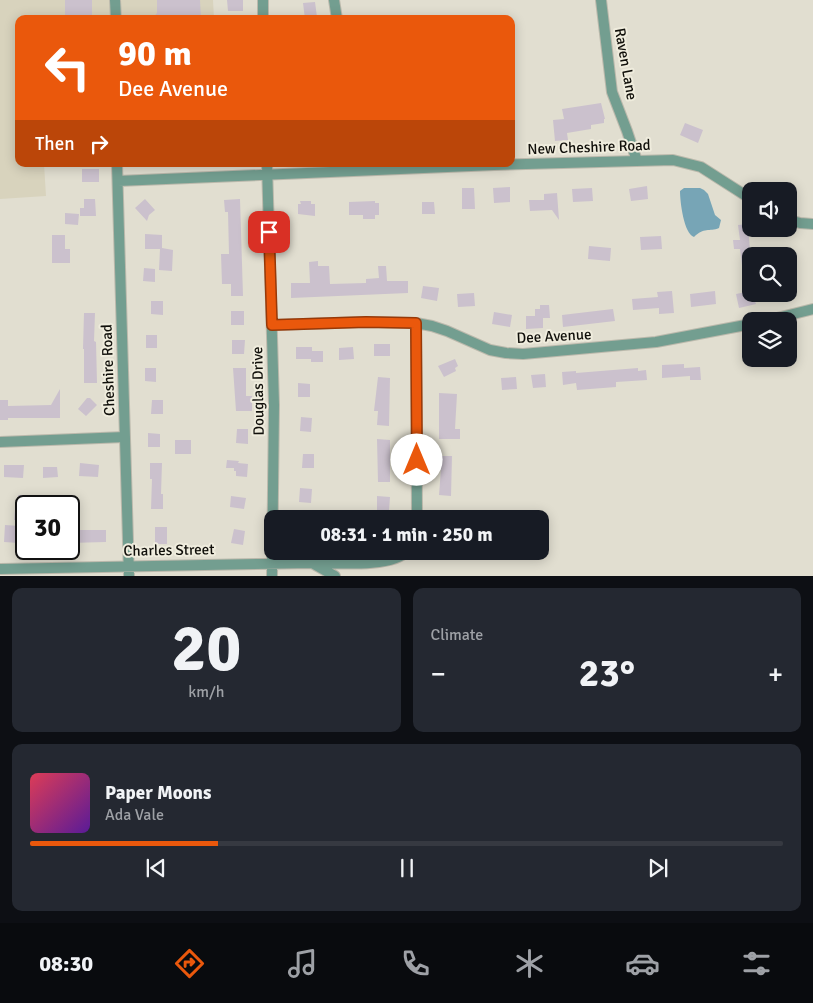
<!DOCTYPE html>
<html lang="en">
<head>
<meta charset="utf-8">
<style>
	body { margin:0; font-family:Signika,sans-serif; background:#242831; color:#f1f3f6; height:100vh; display:flex; flex-direction:column; font-size:19px; white-space:nowrap }
	* { box-sizing:border-box; margin:0 }
	p { font-size:16px; color:#9ea1a6 }
	.icon { flex:none; width:28px; height:28px; fill:none; stroke:currentColor; stroke-width:2; stroke-linecap:round; stroke-linejoin:round }
	.map { position:relative; height:576px; overflow:hidden }
	.sheet { display:flex; flex-direction:column; gap:12px; padding:12px; background:#0d0f14; flex:1 }
	.sheet>* { flex:none }
	.hud { position:absolute; left:15px; top:15px; width:500px; height:152px; border-radius:10px; box-shadow:0 2px 12px #0003; background:#ea580c; color:#fff; overflow:hidden }
	.fabs { position:absolute; left:742px; top:182px; display:grid; gap:10px }
	.fabs a { display:grid; place-items:center; width:55px; height:55px; border-radius:10px; background:#171b24; box-shadow:0 2px 12px #0003; font-size:25px }
	.speed { position:absolute; left:15px; top:495px; display:flex; gap:10px; font-size:25px; font-weight:700; text-align:center }
	.speed>* { display:grid; place-content:center; width:65px; height:65px; border-radius:50%; background:#171b24; box-shadow:0 2px 12px #0003; line-height:1 }
	.speed .limit { border:2px solid #111; border-radius:8px; background:#fff; color:#111 }
	.pin { position:absolute; display:grid; place-items:center; width:42px; height:42px; color:#fff; margin:-21px; border-radius:10px; box-shadow:0 2px 8px #0006 }
	.me { position:absolute; width:55px; margin:-28px; rotate:0deg; stroke-linejoin:round; filter:drop-shadow(0 0 4px #0008) }
	.turn { display:flex; align-items:center; gap:18px; height:105px; padding:0 20px; font-size:22px }
	.turn .icon { width:65px; height:65px; stroke-width:2.5 }
	.turn b { display:block; font-size:35px; line-height:42px }
	.then { display:flex; align-items:center; height:48px; padding:0 20px; background:#0003; gap:10px; font-size:19px }
	.big { font-size:38px; font-weight:700; line-height:1.1 }
	.sheet .widget { flex:1; display:flex; flex-direction:column; justify-content:center; gap:8px; min-width:0; padding:0 18px; border-radius:10px; background:#242831 }
	.sheet .dial { align-items:center; gap:0 }
	.dial b { font-size:65px; line-height:1 }
	.song { display:flex; align-items:center; gap:15px }
	.cover { width:60px; height:60px; border-radius:8px; background:linear-gradient(135deg,hsl(350 70% 55%),hsl(270 70% 35%)) }
	.played { height:5px; border-radius:2px; background:linear-gradient(90deg,#ea580c 25%,#363941 25%) }
	.keys { display:flex; justify-content:space-around; direction:ltr }
	.heat { display:flex; justify-content:space-between; align-items:center; font-size:28px; direction:ltr }
	.sheet .tiles { flex:1; display:grid; gap:12px; grid-template-columns:1fr 1fr }
	.widget:last-child { grid-column:span 2 }
	.trip { position:absolute; left:264px; top:510px; width:285px; height:50px; border-radius:10px; background:#171b24; box-shadow:0 2px 12px #0003; font-weight:700; line-height:50px; text-align:center }
	.dock { display:flex; height:80px; justify-content:space-around; align-items:center; background:#090b0e; color:#9ea1a6 }
	.dock .icon { width:35px; height:35px }
	.dock .selected { color:#ea580c }
	.dock b { font-size:22px; color:#f1f3f6 }
	.map>svg:first-child { display:block }
</style>
</head>
<body>
<div class="map">
<svg width="813" height="576" viewBox="0 0 813 576">
	<rect width="100%" height="100%" fill="#e1ded0"/>
	<path fill="#d8d3bd" d="M0,0h213l1,19h-195v145h25l2,32 -46,3z"/>
	<path fill="#77a5b6" d="M684,188h16l4,2 4,4 7,21 6,5 -2,8c-10,4 -15,-1 -25,9 -10,-3 -14,-35 -14,-46z"/>
	<path fill="#cbc1cd" d="M65,0h27v19h-27z
		M157,0h43l1,19h-49l5,-6z
		M227,0h16v11h-15z
		M315,2l2,15 -12,2 -2,-16z
		M601,103l4,16h-1v4l-13,2v4l-24,4 1,7 -13,1 -2,-21 11,-1 -2,-10z
		M685,123l18,7 -5,13 -18,-8z
		M82,169h17v13h-17z
		M647,186l1,13 -17,2 -2,-12z
		M510,187v15l-16,1 -1,-15z
		M462,188h12l1,21h-13z
		M592,188l1,13 -20,1 -1,-13z
		M557,193l2,27 -7,-10 -22,1 -1,-11h15v-6z
		M84,199h11l1,17h-16v-8h4z
		M145,199l10,11 -6,5 -2,6 -12,-13z
		M240,199l3,97h-12v-12h-9l-1,-30h8l-1,-42h-3l-1,-12z
		M300,201h11v3h4v12l-17,-2v-10h3z
		M375,201v2h4v12h-4v4h-12v-4h-14v-13z
		M422,202h12l1,12h-13z
		M65,213l14,1 -1,11 -13,-1z
		M748,224l3,40 -9,1 -2,-16h-6l-1,-9h7l-2,-15z
		M145,234l17,1v13l11,2 -1,21 -13,-1 1,-21h-15z
		M52,235h13v14h5v14h-18z
		M661,236l1,13 -21,1 -1,-13z
		M589,246l22,2 -1,13 -22,-2z
		M318,261v5h11l1,18 36,-1v-4l13,-1 -1,-12h8l1,15h21v12l-117,5v-15h19l-1,-21z
		M144,268l11,1v13l-12,-1z
		M423,286l16,2 -2,13 -16,-3z
		M672,291l2,22 -15,1v-6l-26,2 -1,-11 26,-2 -1,-5z
		M715,291l1,13 -25,3 -1,-13z
		M751,291l5,13 -17,4 -3,-14z
		M474,293l1,13 -17,1 -1,-13z
		M151,301h12v14l-12,-1z
		M540,305h9l1,13h-7v10l-17,1v-13h9v-7h5z
		M613,309l2,12 -52,6 -1,-12z
		M231,311h13v14h-13z
		M494,312l18,3 -2,12 -18,-3z
		M84,313h11l-1,28 2,1 1,41h-13v-34h-1z
		M146,335h11v13h-11z
		M232,340h13l-1,14h-12z
		M374,344h16v12h-16z
		M296,347h16v4h11v11h-12v-3h-15z
		M353,347l1,12 -15,1v-12z
		M455,359l3,7 -3,2 1,3 -12,6 -6,-11z
		M684,364v4l16,-1 1,13h-11v-4l-28,2v-13z
		M145,368h11v14l-11,-1z
		M233,368h13v28h6v15h-16z
		M638,368v3l8,-1 1,10 -31,2v5l-39,3 -1,-7 -13,2 -1,-13 14,-1v2z
		M545,374l1,13 -13,1 -2,-13z
		M378,377l12,1 -1,48 -12,-1 1,-14h-4z
		M516,377l1,12 -15,1 -1,-12z
		M298,383l12,1v13h-12z
		M60,389v29h-52v2h-8v-20h8v6l43,-1z
		M439,393l18,1 -2,35h5v10h-21z
		M87,398h3l7,7 -11,11 -8,-7z
		M152,400h11v14h-12z
		M301,417l11,1 -1,14 -11,-1z
		M237,429h11v15l-12,-1z
		M148,433l12,1v13h-12z
		M377,439l13,1v42h-12z
		M175,440h16v14h-16z
		M303,454h11v14h-12z
		M439,456h13l-1,40 -12,-1 2,-26h-2z
		M227,460l12,1 -1,2 10,1 -1,13 -11,-1v-5h-2v-3h-8z
		M80,463l19,2 -1,12 -19,-1z
		M150,463h12l-1,31h2v15h-12l1,-30h-2z
		M4,465h20l-1,13 -19,-1z
		M43,467h14l1,10 -15,1z
		M300,488l12,1 -1,14 -12,-1z
		M18,495h10v9h-3l-1,19h-6v-3h-4l1,-10h3z
		M231,496l15,2 -2,11 -14,-2z
		M377,496l13,1 -1,14h-12z
		M5,525l15,1 -1,17 -15,-1z
		M155,527h12v17h-12z
		M234,529l11,2 -2,14 -12,-2z
		M69,530h37v12l-37,1z"/>
	<g fill="none" stroke-linecap="round" stroke-linejoin="round">
		<defs>
			<path id="minor" d="M115,0l1,19
				M263,0v19
				M334,0l3,19
				M601,0l11,92 15,39 10,30
				M117,164l12,412
				M267,164l7,241 -2,171
				M118,181l376,-16 179,-5 28,7 50,32
				M789,220l11,3 13,1
				M765,321l48,-12
				M416,323l1,196
				M272,325l94,-3 50,1 16,3 15,5 43,19 16,3 17,1 133,-12 95,-18
				M0,442l125,-5
				M313,563c22,0 80,5 94,-12
				M0,569l312,-6 23,13"/>
		</defs>
		<use href="#minor" stroke="#bbb9ac" stroke-width="12"/>
		<use href="#minor" stroke="#739e90" stroke-width="10"/>
	</g>
	<g fill="none" stroke-linecap="round" stroke-linejoin="round">
		<defs>
			<path id="route" d="M269,232l3,93 94,-3 50,1 1,137"/>
		</defs>
		<use href="#route" stroke="#983908" stroke-width="12"/>
		<use href="#route" stroke="#ea580c" stroke-width="9"/>
	</g>
	<g text-anchor="middle" stroke-width="4" stroke-linejoin="round" paint-order="stroke">
		<g font-size="15" fill="#100f0a" stroke="#efecdd">
			<text transform="translate(626 64) rotate(80)" y="5">Raven Lane</text>
			<text transform="translate(589 147) rotate(-2)" y="5">New Cheshire Road</text>
			<text transform="translate(554 336) rotate(-3)" y="5">Dee Avenue</text>
			<text transform="translate(108 370) rotate(-92)" y="5">Cheshire Road</text>
			<text transform="translate(258 391) rotate(-91)" y="5">Douglas Drive</text>
			<text transform="translate(169 550) rotate(-1)" y="5">Charles Street</text>
		</g>
	</g>
</svg>
<div class="fabs">
<a><svg class="icon" aria-label="sound" viewBox="0 0 24 24"><path d="M4 9h4l5-4v14l-5-4H4zM17 9q2 3 0 6"/></svg></a>
<a><svg class="icon" aria-label="search" viewBox="0 0 24 24"><circle cx="10" cy="10" r="6"/><path d="M15 15l6 6"/></svg></a>
<a><svg class="icon" aria-label="layers" viewBox="0 0 24 24"><path d="M12 4l9 5-9 5-9-5zM3 14l9 5 9-5"/></svg></a>
</div>
<div class="speed"><div class="limit">30</div></div>
<div class="pin" style="left:269px;top:232px;background:#d93025"><svg class="icon" aria-label="arrive" viewBox="0 0 24 24"><path d="M6 21V4h12l-3 4 3 4H6"/></svg></div>
<svg class="me" style="left:417px;top:460px" viewBox="-20 -20 40 40"><circle r="19" fill="#fff"/><path d="M0-13L10 11 0 6-10 11z" fill="#ea580c"/></svg>
<div class="trip">08:31 · 1 min · 250 m</div>
<div class="hud">
<div class="turn"><svg class="icon" aria-label="left" viewBox="0 0 24 24"><path d="M17 20v-9H6M10 6l-5 5 5 5"/></svg><div><b>90 m</b>Dee Avenue</div></div>
<div class="then">Then<svg class="icon" aria-label="right" viewBox="0 0 24 24"><path d="M7 20v-9h11M14 6l5 5-5 5"/></svg></div>
</div>
</div>
<section class="sheet">
<div class="tiles">
<div class="widget dial"><b>20</b><p>km/h</p></div>
<div class="widget"><p>Climate</p>
<div class="heat"><a>−</a><b class="big">23°</b><a>+</a></div>
</div>
<div class="widget">
<div class="song"><i class="cover"></i><div><b>Paper Moons</b><p>Ada Vale</p></div></div>
<div class="played"></div>
<div class="keys"><svg class="icon" aria-label="previous" viewBox="0 0 24 24"><path d="M18 5L8 12l10 7zM5 5v14"/></svg><svg class="icon" aria-label="pause" viewBox="0 0 24 24"><path d="M8 5v14M16 5v14"/></svg><svg class="icon" aria-label="next" viewBox="0 0 24 24"><path d="M6 5l10 7-10 7zM19 5v14"/></svg></div>
</div>
</div>
</section>
<nav class="dock">
<b>08:30</b>
<svg class="icon selected" aria-label="directions" viewBox="0 0 24 24"><path d="M12 3l9 9-9 9-9-9zM9 14v-3h6M13 9l2 2-2 2"/></svg>
<svg class="icon" aria-label="music" viewBox="0 0 24 24"><path d="M9 18V5l10-2v13"/><circle cx="6" cy="18" r="3"/><circle cx="16" cy="16" r="3"/></svg>
<svg class="icon" aria-label="phone" viewBox="0 0 24 24"><path d="M5 4h4l2 5-3 2q2 4 5 5l2-3 5 2v4C11 20 4 13 5 4z"/></svg>
<svg class="icon" aria-label="climate" viewBox="0 0 24 24"><path d="M12 3v18M4 7l16 10M4 17L20 7"/></svg>
<svg class="icon" aria-label="car" viewBox="0 0 24 24"><path d="M5 17H2v-5l4-1 3-4h7l3 4 3 1v5h-3M9 17h6M6 11h13"/><circle cx="7" cy="17" r="2"/><circle cx="17" cy="17" r="2"/></svg>
<svg class="icon" aria-label="filters" viewBox="0 0 24 24"><path d="M4 7h16M4 17h16"/><circle cx="9" cy="7" r="2"/><circle cx="15" cy="17" r="2"/></svg>
</nav>
</body>
</html>
